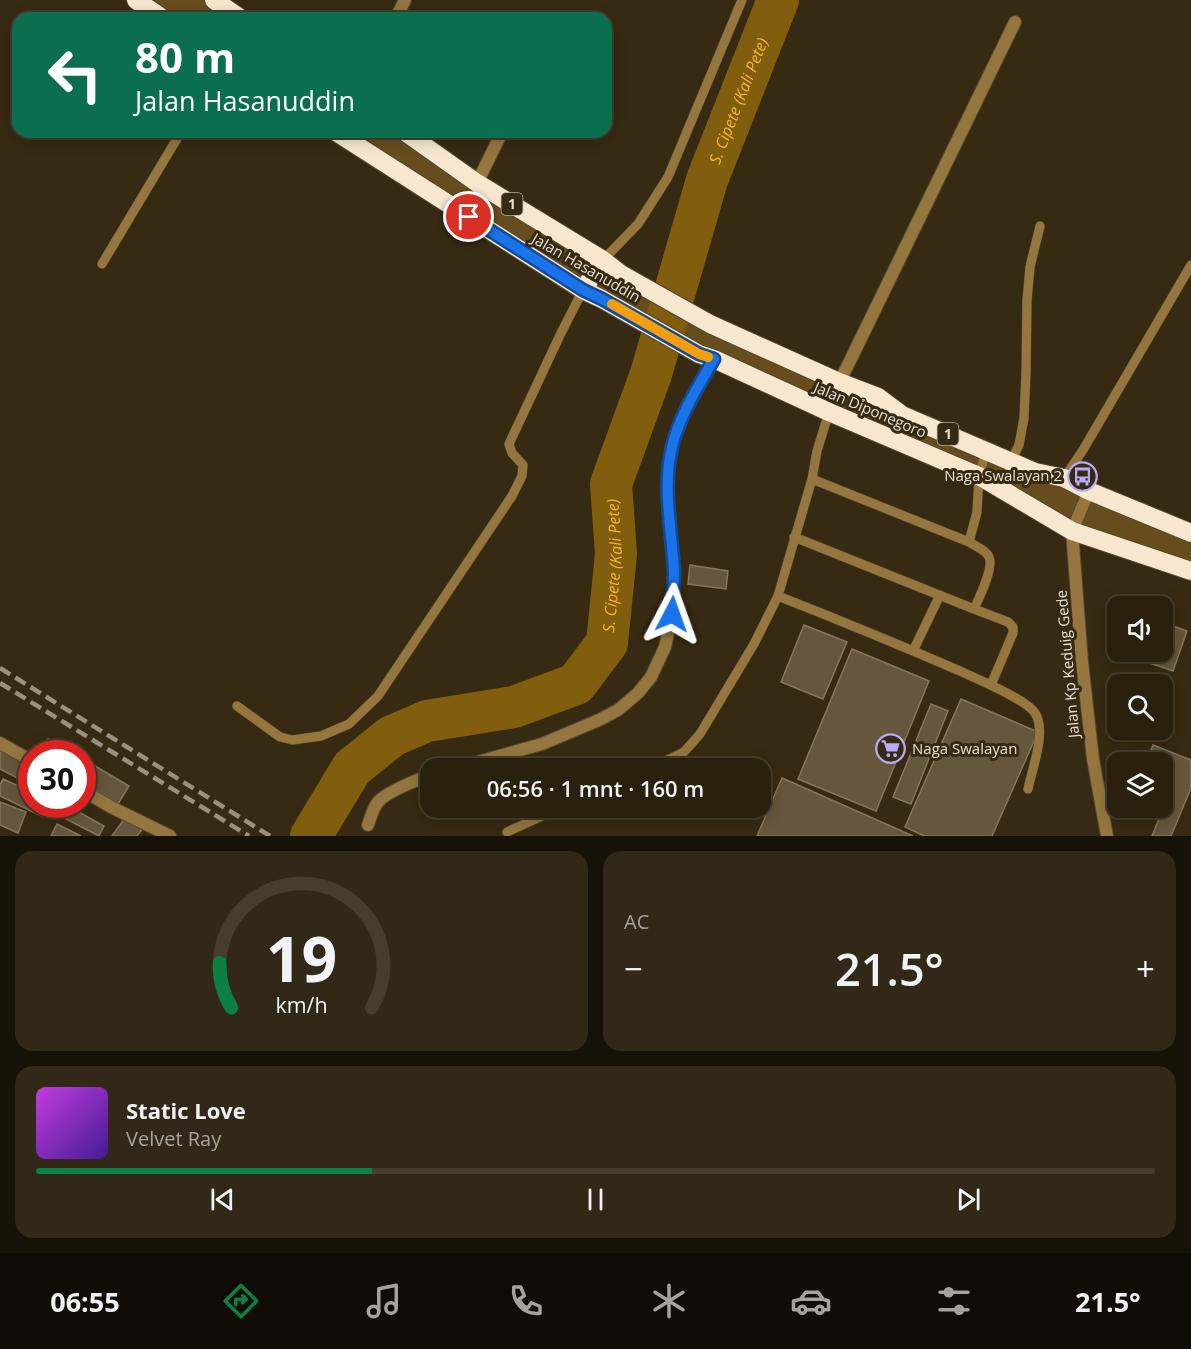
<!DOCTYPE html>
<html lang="id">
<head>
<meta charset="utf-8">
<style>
	body { margin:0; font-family:"Open Sans",sans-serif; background:#312817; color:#f1f3f6; height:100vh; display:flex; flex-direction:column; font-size:22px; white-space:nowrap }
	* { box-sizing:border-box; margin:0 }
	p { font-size:20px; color:#a5a39e }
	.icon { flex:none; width:33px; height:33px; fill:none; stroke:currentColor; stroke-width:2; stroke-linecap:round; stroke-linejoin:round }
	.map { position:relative; height:836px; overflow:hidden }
	.sheet { display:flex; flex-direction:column; gap:15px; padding:15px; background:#171208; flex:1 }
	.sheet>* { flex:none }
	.banner { position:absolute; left:12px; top:12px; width:600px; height:126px; border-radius:18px; box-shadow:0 3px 15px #0003,0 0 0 2px #453e2e; background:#0b6e4f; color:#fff; overflow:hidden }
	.buttons { position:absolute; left:1107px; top:596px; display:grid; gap:12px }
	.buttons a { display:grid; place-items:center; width:66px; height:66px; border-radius:12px; background:#29200e; box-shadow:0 3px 15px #0003,0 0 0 2px #453e2e; font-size:30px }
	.speed { position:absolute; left:18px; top:740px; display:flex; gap:12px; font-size:30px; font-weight:700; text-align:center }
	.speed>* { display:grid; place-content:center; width:78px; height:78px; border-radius:50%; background:#29200e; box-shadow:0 3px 15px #0003,0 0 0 2px #453e2e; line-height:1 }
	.speed .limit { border:9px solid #d22; background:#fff; color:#111 }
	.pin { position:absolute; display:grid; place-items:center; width:51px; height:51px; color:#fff; margin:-26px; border:3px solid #fff; border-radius:50%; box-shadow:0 2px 6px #0007 }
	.me { position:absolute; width:66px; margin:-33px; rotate:4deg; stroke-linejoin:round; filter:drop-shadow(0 0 4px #0008) }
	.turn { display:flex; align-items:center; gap:21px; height:126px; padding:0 24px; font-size:27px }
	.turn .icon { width:78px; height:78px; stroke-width:2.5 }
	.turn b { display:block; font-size:42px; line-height:51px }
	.big { font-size:45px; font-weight:600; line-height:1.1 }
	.sheet .tile { flex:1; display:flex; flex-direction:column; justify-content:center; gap:9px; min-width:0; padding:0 21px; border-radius:18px; background:#312817 }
	.sheet .dial { align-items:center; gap:0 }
	.dial svg { height:156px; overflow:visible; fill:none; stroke:#453e2e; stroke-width:7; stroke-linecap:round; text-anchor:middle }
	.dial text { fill:#f1f3f6; stroke:none }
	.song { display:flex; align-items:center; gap:18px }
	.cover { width:72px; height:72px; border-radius:9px; background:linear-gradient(135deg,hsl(290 70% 55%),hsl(260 70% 35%)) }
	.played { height:6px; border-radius:3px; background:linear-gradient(90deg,#0b8043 30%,#453e2e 30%) }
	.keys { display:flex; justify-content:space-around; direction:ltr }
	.heat { display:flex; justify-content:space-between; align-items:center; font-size:33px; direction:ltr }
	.sheet .tiles { flex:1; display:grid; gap:15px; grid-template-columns:1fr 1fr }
	.tile:last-child { grid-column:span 2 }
	.trip { position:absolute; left:420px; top:758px; width:351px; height:60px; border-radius:18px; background:#29200e; box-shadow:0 3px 15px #0003,0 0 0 2px #453e2e; font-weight:600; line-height:60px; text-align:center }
	.tabs { display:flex; height:96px; justify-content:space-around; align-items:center; background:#100d06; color:#a5a39e }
	.tabs .icon { width:42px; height:42px }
	.tabs .active { color:#0b8043 }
	.tabs b { font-size:27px; color:#f1f3f6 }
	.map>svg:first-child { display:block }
</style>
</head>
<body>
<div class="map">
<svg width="1191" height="836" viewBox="0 0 1191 836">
	<rect width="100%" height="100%" fill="#372a12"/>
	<path fill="#674d1d" d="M136,0h78l26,18h-78z
		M336,132h69l305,192 481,209v38l-119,-40 -66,-39 -292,-133z"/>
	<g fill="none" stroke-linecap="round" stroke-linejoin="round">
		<path stroke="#815d0e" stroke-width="42" id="s1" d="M311,836l41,-68 40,-32 35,-15 87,-14 62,-23 31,-41 9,-89 -5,-70 40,-110 56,-194 71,-180"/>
	</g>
	<path fill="#65573d" stroke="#86765c" stroke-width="1.5" d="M690,565l38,6 -2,18 -38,-5z
		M1162,622l25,9 -14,40 -32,-11 3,-9h18z
		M804,625l43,17 -24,57 -42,-17z
		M852,649l77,32 -53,130 -78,-32z
		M961,699l77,33 -46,104h-68l-19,-9z
		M931,704l17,7 -37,93 -18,-7z
		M48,739l25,14h-33z
		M1153,745l38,15v28l-20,48h-19l11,-27 -4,-2h3v-45h-16z
		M0,746l32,16v9l-7,11 -25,-13z
		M90,763l39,23 -11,18 -36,-22v-7z
		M782,778l131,58h-156z
		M3,779l29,13v12h17l-6,13 -43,-21v-11z
		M0,802l26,10 -8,21 -18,-8z
		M68,806l36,20 -5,10 -37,-19z
		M127,815l17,12 -7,9h-25z
		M57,824l24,12h-30z"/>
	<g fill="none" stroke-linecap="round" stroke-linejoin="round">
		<defs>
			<path id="lane" d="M603,260l35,-36 30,-47 74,-177
				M102,264l79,-132
				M1064,478l19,-28 108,-185
				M1006,492l5,-30 8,-17 5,-27 2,-45 1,-73 3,-33 10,-41
				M794,537l180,72c5,-11 20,-41 15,-52 -3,-7 -14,-11 -20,-15l-157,-63
				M969,542l8,-30 2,-36 7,-25
				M778,596c61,24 122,49 182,75 17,8 66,28 75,42 12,18 -3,56 -7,76
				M974,609l34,13 5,5v6l-22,52
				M913,651l27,-56
				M237,706l43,31 12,3 29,-4 28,-12 29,-28 134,-200 10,-20 1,-11 -11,-12 -3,-9 52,-111 22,-43
				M651,768l33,-16 16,-18 54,-90 24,-48 34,-117 5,-28 12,-39
				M507,832l55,-25"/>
			<path id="street" d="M396,18l9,-18
				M477,183l25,-51
				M839,382l8,-15 168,-345
				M1089,491l-17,40 10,131 11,97 14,77
				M0,743l32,18
				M456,768l86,-24 57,-24 19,-10 20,-17 13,-16 14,-30 7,-33 2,-41 -6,-68v-32l4,-27 11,-31 31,-56
				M82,790l29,17 59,29
				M368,825c3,-8 5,-17 10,-23 8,-10 39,-22 52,-27"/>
			<path id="highway" d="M136,0l26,18
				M214,0l26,18
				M336,132l247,158 19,9 97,55 15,5 115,53 150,64 93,55 119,40
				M405,132l72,51 126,77 18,14 89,50 129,58 39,15 24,18 133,57 29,6 25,13 102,42
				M583,290l20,-30"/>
		</defs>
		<use href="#lane" stroke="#534730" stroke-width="10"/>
		<use href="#street" stroke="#534730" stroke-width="14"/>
		<use href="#highway" stroke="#534730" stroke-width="20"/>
		<use href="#lane" stroke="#94763e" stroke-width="9"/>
		<use href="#street" stroke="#94763e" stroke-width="12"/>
		<use href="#highway" stroke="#f6e7ce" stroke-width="18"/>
		<path stroke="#9a907d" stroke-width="4.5" stroke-dasharray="12 6" stroke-linecap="butt" d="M0,668l270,168
			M0,683l249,153"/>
	</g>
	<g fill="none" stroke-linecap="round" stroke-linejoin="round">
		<defs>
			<path id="route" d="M469,217l114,73 19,9 97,55 15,5c-16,28 -35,57 -42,88 -10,42 0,83 2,125 0,14 -2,28 -2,42"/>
		</defs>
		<use href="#route" stroke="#114b97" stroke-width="15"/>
		<use href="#route" stroke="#1a73e8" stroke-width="10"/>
		<path stroke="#f59e0b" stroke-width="10" d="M612,304l87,50 9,3"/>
	</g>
	<defs>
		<symbol id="bus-ring" viewBox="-11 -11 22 22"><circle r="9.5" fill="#372a12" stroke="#b7abf8" stroke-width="1.5"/><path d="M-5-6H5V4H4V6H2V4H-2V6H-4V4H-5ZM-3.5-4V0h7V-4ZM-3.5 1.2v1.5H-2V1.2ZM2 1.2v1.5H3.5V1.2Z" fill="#b7abf8"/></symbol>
		<symbol id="supermarket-ring" viewBox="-11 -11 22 22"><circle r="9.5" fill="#372a12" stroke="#b7abf8" stroke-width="1.5"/><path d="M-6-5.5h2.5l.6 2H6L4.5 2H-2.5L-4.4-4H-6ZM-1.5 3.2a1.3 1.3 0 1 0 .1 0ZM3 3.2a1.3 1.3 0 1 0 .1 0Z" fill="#b7abf8"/></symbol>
	</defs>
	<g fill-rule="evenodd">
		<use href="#bus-ring" x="1066" y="460" width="33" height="33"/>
		<use href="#supermarket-ring" x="874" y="732" width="33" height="33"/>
	</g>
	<g text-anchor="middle" stroke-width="6" stroke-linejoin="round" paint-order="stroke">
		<g fill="#372a12" stroke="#b2a997" stroke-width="1.5">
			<rect x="501.5" y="193" width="21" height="22" rx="4.5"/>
			<rect x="937.5" y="423" width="21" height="22" rx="4.5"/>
		</g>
		<g font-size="14" font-weight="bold" fill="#e7dfd0">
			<text x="512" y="209">1</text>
			<text x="948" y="439">1</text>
		</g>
		<g font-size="15" fill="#e7dfd0" stroke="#372a12">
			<text transform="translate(586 268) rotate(30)" y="5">Jalan Hasanuddin</text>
			<text transform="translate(870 410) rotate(23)" y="5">Jalan Diponegoro</text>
			<text transform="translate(1068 664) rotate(-95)" y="5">Jalan Kp Keduig Gede</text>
		</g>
		<g font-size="15" fill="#e7dfd0" stroke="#372a12" text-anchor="end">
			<text x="1062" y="481">Naga Swalayan 2</text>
			<text x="912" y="754" text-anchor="start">Naga Swalayan</text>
		</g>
		<g font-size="16" font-style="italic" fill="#f5b633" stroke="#372a12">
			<text dy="6" stroke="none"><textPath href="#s1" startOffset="938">S. Cipete (Kali Pete)</textPath></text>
			<text dy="6" stroke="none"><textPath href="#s1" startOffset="452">S. Cipete (Kali Pete)</textPath></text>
		</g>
	</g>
</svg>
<div class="buttons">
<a><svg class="icon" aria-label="sound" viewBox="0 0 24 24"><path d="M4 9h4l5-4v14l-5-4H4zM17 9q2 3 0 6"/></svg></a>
<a><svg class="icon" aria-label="search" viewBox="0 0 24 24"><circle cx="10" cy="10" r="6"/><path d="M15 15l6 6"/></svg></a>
<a><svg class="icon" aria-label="layers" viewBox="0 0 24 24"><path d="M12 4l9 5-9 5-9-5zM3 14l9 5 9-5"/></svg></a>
</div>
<div class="speed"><div class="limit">30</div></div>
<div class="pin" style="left:469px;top:217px;background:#d93025"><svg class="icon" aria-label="arrive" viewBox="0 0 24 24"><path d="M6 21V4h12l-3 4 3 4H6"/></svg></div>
<svg class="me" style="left:672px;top:614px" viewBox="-20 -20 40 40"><path d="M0-17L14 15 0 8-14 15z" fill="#1a73e8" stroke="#fff" stroke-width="4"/></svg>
<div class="trip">06:56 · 1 mnt · 160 m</div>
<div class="banner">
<div class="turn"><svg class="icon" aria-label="left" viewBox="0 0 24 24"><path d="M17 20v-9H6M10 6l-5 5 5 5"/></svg><div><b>80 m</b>Jalan Hasanuddin</div></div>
</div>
</div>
<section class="sheet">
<div class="tiles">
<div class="tile dial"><svg viewBox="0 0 100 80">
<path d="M14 69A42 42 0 1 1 86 69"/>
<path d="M14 69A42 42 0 0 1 8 46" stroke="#0b8043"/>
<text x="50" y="56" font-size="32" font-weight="700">19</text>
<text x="50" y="72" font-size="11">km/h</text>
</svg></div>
<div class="tile"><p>AC</p>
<div class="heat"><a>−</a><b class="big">21.5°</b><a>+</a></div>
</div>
<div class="tile">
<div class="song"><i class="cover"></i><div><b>Static Love</b><p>Velvet Ray</p></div></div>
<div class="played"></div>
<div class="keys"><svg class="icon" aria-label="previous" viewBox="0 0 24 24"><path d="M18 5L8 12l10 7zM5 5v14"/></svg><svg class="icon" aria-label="pause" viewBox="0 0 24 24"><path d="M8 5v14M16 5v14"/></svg><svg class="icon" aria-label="next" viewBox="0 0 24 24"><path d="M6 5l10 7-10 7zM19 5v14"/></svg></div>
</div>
</div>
</section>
<nav class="tabs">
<b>06:55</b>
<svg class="icon active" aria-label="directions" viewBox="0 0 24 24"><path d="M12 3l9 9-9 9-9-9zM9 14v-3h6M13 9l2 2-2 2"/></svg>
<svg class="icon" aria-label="music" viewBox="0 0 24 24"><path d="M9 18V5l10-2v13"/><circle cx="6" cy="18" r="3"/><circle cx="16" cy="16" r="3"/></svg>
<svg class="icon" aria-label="phone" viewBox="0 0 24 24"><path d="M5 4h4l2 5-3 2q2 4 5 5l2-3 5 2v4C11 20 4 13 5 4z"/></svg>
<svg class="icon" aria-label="climate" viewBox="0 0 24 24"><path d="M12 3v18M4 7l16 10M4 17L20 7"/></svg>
<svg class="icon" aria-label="car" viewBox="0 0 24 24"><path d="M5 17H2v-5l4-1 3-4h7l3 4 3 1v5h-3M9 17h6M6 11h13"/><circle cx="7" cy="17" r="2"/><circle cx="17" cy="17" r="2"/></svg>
<svg class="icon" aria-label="filters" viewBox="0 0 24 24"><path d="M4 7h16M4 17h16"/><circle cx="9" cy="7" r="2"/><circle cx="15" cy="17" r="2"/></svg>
<b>21.5°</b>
</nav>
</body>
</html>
